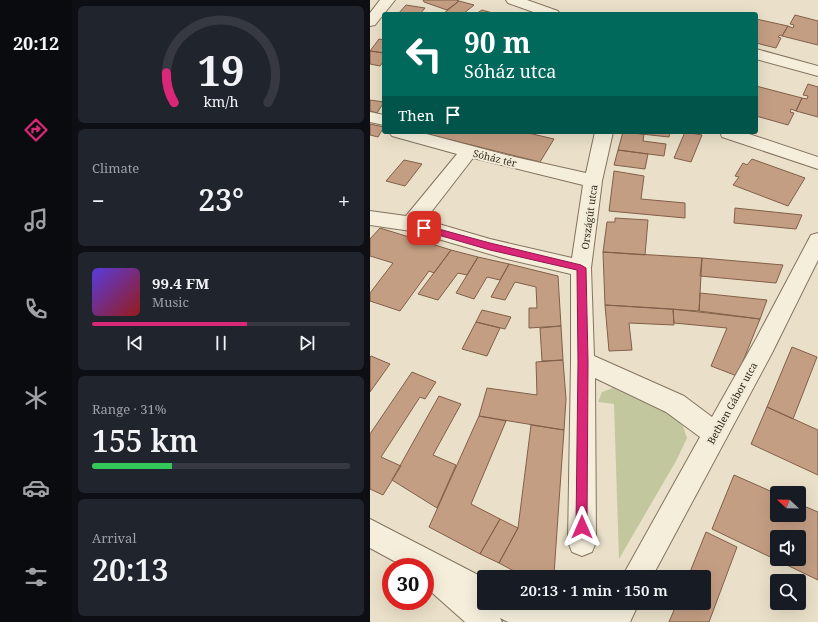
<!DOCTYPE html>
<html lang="en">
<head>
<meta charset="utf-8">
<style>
	body { margin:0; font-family:"Noto Serif",serif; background:#20242c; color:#f1f3f6; height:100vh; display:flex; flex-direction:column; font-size:15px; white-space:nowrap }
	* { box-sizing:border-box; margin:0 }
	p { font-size:13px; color:#9ea1a6 }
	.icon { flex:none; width:22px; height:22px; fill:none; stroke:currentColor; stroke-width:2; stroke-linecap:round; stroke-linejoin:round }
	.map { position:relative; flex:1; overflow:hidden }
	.panel { display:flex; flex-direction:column; gap:6px; padding:6px; background:#0d0f14; width:298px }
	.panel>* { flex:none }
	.top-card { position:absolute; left:12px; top:12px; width:376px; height:122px; border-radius:4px; box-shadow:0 4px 16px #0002; background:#00695c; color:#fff; overflow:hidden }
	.needle { width:26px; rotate:292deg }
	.tools { position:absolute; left:400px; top:486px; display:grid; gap:8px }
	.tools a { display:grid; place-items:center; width:36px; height:36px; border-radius:4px; background:#171b24; box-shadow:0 4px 16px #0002; font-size:20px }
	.speed { position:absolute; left:12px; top:558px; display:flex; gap:8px; font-size:20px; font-weight:700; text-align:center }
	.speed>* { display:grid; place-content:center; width:52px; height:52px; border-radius:50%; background:#171b24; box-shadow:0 4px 16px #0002; line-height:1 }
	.speed .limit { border:6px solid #d22; background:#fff; color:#111 }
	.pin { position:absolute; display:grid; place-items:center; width:34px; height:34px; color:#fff; margin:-17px; border-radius:8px; box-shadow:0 2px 6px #0006 }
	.me { position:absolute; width:44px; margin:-22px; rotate:0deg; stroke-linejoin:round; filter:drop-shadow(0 0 3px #0008) }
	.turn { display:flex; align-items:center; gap:14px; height:84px; padding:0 16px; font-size:18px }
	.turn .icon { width:52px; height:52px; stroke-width:2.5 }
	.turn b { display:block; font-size:28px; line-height:34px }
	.then { display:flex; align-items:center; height:38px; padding:0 16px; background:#0003; gap:8px; font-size:15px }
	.big { font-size:30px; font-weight:600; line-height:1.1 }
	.panel .widget { flex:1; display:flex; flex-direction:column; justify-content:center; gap:6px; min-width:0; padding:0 14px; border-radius:6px; background:#20242c }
	.panel .dial { align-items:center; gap:0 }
	.dial svg { height:104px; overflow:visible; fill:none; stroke:#363941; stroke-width:7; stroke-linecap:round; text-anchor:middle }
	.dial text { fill:#f1f3f6; stroke:none }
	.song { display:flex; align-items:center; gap:12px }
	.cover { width:48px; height:48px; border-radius:6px; background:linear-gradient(135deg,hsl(250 70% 55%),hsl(0 70% 35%)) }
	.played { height:4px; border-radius:2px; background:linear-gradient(90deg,#db2777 60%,#363941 60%) }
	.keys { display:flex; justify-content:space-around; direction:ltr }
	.heat { display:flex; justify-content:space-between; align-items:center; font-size:22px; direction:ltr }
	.charge { height:6px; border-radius:3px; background:linear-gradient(90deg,#34c759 31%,#363941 0) }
	.trip { position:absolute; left:107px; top:570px; width:234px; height:40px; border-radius:4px; background:#171b24; box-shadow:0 4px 16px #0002; font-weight:600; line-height:40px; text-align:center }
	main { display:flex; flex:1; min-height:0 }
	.tabs { display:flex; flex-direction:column; width:72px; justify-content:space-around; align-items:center; background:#090b0e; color:#9ea1a6 }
	.tabs .icon { width:28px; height:28px }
	.tabs .on { color:#db2777 }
	.tabs b { font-size:18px; color:#f1f3f6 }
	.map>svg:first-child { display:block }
</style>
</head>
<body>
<main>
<nav class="tabs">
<b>20:12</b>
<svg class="icon on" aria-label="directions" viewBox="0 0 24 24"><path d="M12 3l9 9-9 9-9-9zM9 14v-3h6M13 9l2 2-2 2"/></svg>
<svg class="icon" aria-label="music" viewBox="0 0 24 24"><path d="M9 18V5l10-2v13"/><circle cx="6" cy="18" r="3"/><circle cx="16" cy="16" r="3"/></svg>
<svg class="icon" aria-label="phone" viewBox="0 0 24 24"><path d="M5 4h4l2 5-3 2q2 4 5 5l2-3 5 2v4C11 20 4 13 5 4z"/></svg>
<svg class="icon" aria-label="climate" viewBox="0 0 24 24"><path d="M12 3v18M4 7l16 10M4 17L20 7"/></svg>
<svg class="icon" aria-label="car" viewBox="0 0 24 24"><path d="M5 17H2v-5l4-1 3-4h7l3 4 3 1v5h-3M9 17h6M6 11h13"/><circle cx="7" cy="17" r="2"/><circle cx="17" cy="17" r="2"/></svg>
<svg class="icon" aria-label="filters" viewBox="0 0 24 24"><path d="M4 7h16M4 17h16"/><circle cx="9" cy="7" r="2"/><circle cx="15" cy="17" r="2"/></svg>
</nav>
<section class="panel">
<div class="widget dial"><svg viewBox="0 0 100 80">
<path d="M14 69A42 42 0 1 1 86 69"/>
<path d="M14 69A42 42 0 0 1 8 46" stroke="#db2777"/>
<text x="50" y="56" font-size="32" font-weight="700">19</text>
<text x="50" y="72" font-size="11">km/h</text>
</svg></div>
<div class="widget"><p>Climate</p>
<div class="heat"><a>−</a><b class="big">23°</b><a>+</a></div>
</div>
<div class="widget">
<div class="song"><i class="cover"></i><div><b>99.4 FM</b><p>Music</p></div></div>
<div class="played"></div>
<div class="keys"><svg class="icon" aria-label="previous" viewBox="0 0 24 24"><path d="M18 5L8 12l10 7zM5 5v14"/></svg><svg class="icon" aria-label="pause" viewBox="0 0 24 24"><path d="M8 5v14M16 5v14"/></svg><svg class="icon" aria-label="next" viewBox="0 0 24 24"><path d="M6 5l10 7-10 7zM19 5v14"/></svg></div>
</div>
<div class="widget"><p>Range · 31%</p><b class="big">155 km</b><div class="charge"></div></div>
<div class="widget"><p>Arrival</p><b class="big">20:13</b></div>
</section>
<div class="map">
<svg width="448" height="622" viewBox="0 0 448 622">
	<rect width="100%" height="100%" fill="#eae0c9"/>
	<path fill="#c2c79d" d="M243,388l59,28 11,10 4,12 -11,23 -57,98 -5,-155 -16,-2 4,-10z"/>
	<path fill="#c49e83" stroke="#815f48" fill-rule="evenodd" d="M53,0h33l3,1 -12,9 -23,-8z
		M89,1l15,4 -11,9h-20z
		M36,5l19,3 -5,6h-22z
		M112,10l14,4h-20z
		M425,15l23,6v24l-36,-9 6,-10 5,2 1,-3 -4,-1z
		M386,19l32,7 -6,10 -2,-1 -2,2 3,1 -5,10 -20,-5z
		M9,39l5,1v13l-14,-2z
		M0,51l14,2v8l-4,5 -10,-2z
		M438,84l10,3v30l-22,-6 6,-13 5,1 1,-3 -5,-1z
		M386,86l46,12 -6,13 -5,-2 -1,3 4,1 -6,12 -32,-9z
		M0,100l14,2 -7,11 -7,-2z
		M0,124l14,3 -6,10 -8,-2z
		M64,132h90l30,7 -14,23 -109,-27z
		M253,132l21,2 -1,7 23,3 -2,12 -46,-6z
		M253,132h47l-1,5z
		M315,132l17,3 -11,27 -17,-4z
		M248,150l30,4 -3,15 -31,-4z
		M382,159l53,19 -17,28 -55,-21 6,-8 -4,-1 8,-13 4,2z
		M34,160l18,4 -17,22 -19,-5z
		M244,171l30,5 -3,23 44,4v15l-76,-7z
		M365,208l67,7 -6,14 -62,-6z
		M245,218l33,2 -3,35 -42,-3 4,-30h8z
		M10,228l71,22 -17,23 -5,-2 -29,40 -30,-10v-8l23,-30 -23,-7v-17z
		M81,250l27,7 -11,18 -9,-2 -20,27 -20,-6z
		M233,252l99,6 -3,53 -94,-6z
		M108,257l31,7 -9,16 -13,-3 -13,22 -18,-6z
		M332,258l81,7 -7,18 -76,-7z
		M139,264l49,12 3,50 -32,2v-20h8l-1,-21 -21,-5 -10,18 -14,-3z
		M330,293l67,7 -7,19 -61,-8z
		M235,305l68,4 1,16 -45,-2 3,27 -23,1z
		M303,309l87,10 -23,57 -26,-10 16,-38 -53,-5z
		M112,310l29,7 -6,12 -29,-7z
		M106,322l24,6 -13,28 -25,-7z
		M191,326l2,34 -21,1 -2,-33z
		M422,347l25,10 -24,62 -26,-12z
		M1,356l19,8 -20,28v-35z
		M193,360l3,39 -2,31 -85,-14 8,-28 50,7 -1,-33z
		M42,372l24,10 -11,17 -5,-2 -39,60 20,9 -18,29 -13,-6v-55z
		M69,396l22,8 -28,51 23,10 -19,43 -45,-28z
		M397,407l51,23v45l-67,-31z
		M109,416l27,5 -35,83 29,15 -20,35 -51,-27z
		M161,425l33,5 -10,144 -6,3h-23l-26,-14 19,-35z
		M364,475l43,19v21h22v-11l19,8v68l-106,-51zM407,537h22v22h-22z
		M130,519l18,9 -19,35 -19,-9z
		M336,532l31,15 -28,75h-40l8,-19h27v-26h-16z"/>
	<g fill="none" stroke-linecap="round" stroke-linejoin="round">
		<defs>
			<path id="minor" d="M10,0h15l-20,25 -5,1v-13z
				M136,0h21l31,11 2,3h-21l-31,-11z
				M386,49l62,17v10l-62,-17z
				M0,112l14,3v10l-14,-3z
				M19,132h30l91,24 76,17 9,-41h18l-11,49 -11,87 3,88 90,40 28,21 44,-78 55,-104 7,-2v27l-46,93 -120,224h-30l78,-140 -34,-25 -71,-34 1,164 -4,10 -10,4 -10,-4 -4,-10 3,-180v-88l-68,-16 -92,-27 -41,-6v-14l36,5 51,-62 -65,-18zM103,158l110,27 -11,73 -82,-19 -65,-19z
				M350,132h23l75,25v12l-96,-32z
				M0,519l114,59v25h49l15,7 14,-6 11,2 3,-3h63l-9,19h-122l-8,-4 2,4h-37l-36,-32 -4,-9v-14h-20l-35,-19z"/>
		</defs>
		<use href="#minor" stroke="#84735f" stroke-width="2"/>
		<use href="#minor" fill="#f5eedb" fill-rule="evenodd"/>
	</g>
	<path fill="#db2777" stroke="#8e194d" d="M54,225l66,18 91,22 5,3 2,94 -1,165 -1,4 -4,2 -4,-2 -2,-4 2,-165 -1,-92 -87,-20 -69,-20v-4z"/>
	<g text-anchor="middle" stroke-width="4" stroke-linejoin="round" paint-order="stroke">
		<g font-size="10" fill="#362c21" stroke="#f2ebd7">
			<text transform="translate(125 158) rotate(14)" y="4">Sóház tér</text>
			<text transform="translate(219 217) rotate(-82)" y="4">Országút utca</text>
			<text transform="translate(362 403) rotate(-61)" y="4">Bethlen Gábor utca</text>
		</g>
	</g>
</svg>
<div class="tools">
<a><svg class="needle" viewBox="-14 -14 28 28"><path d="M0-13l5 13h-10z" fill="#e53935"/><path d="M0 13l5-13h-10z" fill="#9ea1a6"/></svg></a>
<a><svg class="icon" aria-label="sound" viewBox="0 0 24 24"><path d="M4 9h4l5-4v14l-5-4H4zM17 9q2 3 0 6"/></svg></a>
<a><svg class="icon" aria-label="search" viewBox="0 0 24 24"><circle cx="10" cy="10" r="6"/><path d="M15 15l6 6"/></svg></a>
</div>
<div class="speed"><div class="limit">30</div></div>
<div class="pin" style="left:54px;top:228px;background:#d93025"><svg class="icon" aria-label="arrive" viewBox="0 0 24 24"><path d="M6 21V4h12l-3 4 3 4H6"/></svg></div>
<svg class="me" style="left:212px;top:527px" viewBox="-20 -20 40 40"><path d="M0-17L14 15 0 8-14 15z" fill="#db2777" stroke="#fff" stroke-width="4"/></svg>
<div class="trip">20:13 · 1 min · 150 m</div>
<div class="top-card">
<div class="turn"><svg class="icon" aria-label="left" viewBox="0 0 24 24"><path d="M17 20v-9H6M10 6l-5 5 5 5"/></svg><div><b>90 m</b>Sóház utca</div></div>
<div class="then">Then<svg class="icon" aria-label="arrive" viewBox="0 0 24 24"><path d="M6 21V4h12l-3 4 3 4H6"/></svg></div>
</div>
</div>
</main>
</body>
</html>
